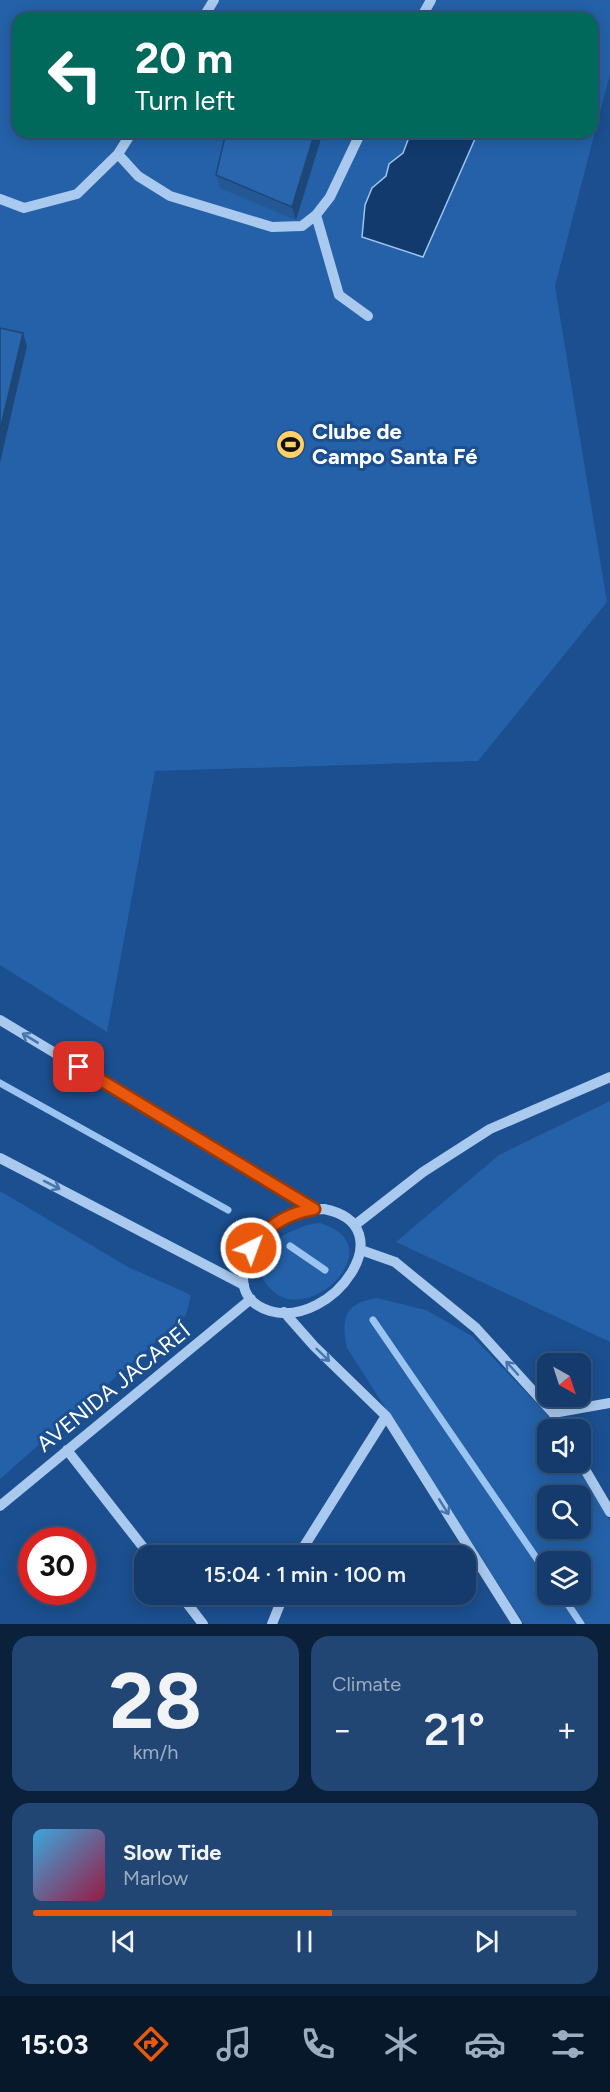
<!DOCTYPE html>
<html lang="en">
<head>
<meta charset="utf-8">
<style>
	body { margin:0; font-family:Figtree,sans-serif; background:#214673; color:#f1f3f6; height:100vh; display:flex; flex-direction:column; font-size:22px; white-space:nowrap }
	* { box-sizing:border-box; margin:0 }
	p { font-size:20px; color:#9dadc1 }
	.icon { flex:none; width:33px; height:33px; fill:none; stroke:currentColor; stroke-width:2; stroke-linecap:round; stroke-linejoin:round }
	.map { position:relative; height:1624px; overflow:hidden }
	.details { display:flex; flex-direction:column; gap:12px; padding:12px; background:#0b203b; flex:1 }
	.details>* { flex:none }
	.hud { position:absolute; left:12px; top:12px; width:586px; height:126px; border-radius:18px; box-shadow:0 3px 15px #0003,0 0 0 2px #33557e; background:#00695c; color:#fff; overflow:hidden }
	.needle { width:39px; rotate:141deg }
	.controls { position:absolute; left:537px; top:1353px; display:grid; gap:12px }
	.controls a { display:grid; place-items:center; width:54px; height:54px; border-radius:12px; background:#143b6b; box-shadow:0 3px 15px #0003,0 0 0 2px #33557e; font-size:30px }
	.speed { position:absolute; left:18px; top:1527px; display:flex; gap:12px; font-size:30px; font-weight:700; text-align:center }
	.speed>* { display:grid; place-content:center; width:78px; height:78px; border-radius:50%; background:#143b6b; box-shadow:0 3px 15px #0003,0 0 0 2px #33557e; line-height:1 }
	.speed .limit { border:9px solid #d22; background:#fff; color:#111 }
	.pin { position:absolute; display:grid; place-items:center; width:51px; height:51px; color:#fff; margin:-26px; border-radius:12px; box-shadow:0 3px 9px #0006 }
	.me { position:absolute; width:66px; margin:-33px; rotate:42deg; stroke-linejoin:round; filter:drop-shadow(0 0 4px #0008) }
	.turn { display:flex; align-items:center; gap:21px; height:126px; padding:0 24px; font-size:27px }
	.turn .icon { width:78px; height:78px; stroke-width:2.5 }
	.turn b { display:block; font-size:42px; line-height:51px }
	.big { font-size:45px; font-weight:600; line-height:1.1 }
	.details .tile { flex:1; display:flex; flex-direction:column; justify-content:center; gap:9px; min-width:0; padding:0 21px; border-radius:18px; background:#214673 }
	.details .dial { align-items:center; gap:0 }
	.dial b { font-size:78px; line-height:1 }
	.song { display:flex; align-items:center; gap:18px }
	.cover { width:72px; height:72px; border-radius:9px; background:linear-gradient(135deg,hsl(200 70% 55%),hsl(340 70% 35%)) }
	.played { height:6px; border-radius:3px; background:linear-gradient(90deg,#ea580c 55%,#33557e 55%) }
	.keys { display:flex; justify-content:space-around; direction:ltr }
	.heat { display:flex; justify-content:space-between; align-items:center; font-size:33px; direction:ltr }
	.details .tiles { flex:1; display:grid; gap:12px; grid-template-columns:1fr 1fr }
	.tile:last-child { grid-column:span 2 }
	.trip { position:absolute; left:134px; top:1545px; width:342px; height:60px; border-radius:18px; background:#143b6b; box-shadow:0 3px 15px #0003,0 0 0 2px #33557e; font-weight:600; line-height:60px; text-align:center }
	.dock { display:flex; height:96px; justify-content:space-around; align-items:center; background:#08182b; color:#9dadc1 }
	.dock .icon { width:42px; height:42px }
	.dock .current { color:#ea580c }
	.dock b { font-size:27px; color:#f1f3f6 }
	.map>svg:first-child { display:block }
</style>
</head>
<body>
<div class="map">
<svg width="610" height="1624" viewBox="0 0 610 1624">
	<rect width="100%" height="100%" fill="#1b4f8f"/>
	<path fill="#2461a8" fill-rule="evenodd" d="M0,0h610v74l-55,212 52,316 -129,159 -323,10 -48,261 -107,-67zM18,18h574v114h-574z
		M610,1101v241l-214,-100 103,-87z
		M0,1191l128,76 63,28 -5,20 -186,164z
		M320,1223c68,20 2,91 -38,74 -7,-3 -13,-9 -17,-15 -22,-32 30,-57 55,-59z
		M377,1298l49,12 46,26 73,76 11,17 -8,1v32l28,1 34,58v103h-86l-177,-276c-6,-29 -3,-45 30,-50zM548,1496h32v32h-32zM548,1562h32v32h-32z"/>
	<path fill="#123a6d" stroke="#9cc4f0" stroke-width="1.5" d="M411,132h67l-55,125 -61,-20 3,-32 7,-17 14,-12 3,-12 14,-11z"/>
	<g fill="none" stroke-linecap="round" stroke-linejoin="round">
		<path stroke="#9cc4f0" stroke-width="7" d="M0,1083l228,127
			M290,1246l35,24
			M373,1320l175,255
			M561,1594l20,30"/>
		<path stroke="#a9c9ee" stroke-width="10" d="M203,18l11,-18
			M421,18l10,-18
			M118,154l20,22 32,20 102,31 30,-1 14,-11 14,-18 31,-65
			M0,199l24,9 53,-14 41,-40 14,-22
			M316,215l23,80 29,21
			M0,1020l314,189
			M0,1158l244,127
			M324,1209c82,16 9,120 -54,102 -46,-14 -25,-66 3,-87 15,-11 33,-15 51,-15z
			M355,1225l68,-53 67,-43 120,-52
			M361,1250l34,12 81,66 77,85 9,17
			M284,1312l30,34 72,70 131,208
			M553,1413l57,-10
			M67,1450l83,106
			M580,1461l30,51
			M0,1506l251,-207
			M298,1556l88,-140
			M180,1594l23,30
			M272,1624l12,-30"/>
	</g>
	<path fill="#245895" d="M323,132l-27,88 -76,-32 -4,-13z"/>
	<path fill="#1d4779" d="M315,132h8l-27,88 -4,-13z
		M23,333l4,13 -27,117v-33z"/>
	<path fill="#2a66ad" stroke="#1d4779" stroke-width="1.5" d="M226,132h89l-23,75 -76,-32z
		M0,328l23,5 -23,97z"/>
	<defs><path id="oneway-shaft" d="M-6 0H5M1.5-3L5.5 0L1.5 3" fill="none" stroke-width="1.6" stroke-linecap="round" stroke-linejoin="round" transform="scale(1.5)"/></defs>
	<g stroke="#4674ac">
		<use href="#oneway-shaft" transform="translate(30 1038) rotate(-149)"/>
		<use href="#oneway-shaft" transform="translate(52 1185) rotate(27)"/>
		<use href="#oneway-shaft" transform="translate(323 1355) rotate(44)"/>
		<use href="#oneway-shaft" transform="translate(512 1368) rotate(-132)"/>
		<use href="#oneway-shaft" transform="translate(444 1507) rotate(58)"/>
	</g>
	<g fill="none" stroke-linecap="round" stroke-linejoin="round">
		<defs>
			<path id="route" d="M79,1067l235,142c-27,4 -47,17 -63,39"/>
		</defs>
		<use href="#route" stroke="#983908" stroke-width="15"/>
		<use href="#route" stroke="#ea580c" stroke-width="10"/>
	</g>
	<defs>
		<symbol id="stadium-disc" viewBox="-11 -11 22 22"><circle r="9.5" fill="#ffd166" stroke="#1b4f8f"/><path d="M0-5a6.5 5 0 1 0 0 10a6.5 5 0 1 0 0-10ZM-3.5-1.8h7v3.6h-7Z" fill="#111"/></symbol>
	</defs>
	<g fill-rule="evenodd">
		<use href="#stadium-disc" x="274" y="428" width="33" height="33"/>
	</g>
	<g text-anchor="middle" stroke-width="6" stroke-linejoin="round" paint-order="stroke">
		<g font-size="22" font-weight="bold" fill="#fff" stroke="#1b4f8f" text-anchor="start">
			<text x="312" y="439">Clube de<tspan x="312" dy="25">Campo Santa Fé</tspan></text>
		</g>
		<g font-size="22" fill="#fff" stroke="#1b4f8f">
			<text transform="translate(113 1387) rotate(-39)" y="8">AVENIDA JACAREÍ</text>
		</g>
	</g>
</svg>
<div class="controls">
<a><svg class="needle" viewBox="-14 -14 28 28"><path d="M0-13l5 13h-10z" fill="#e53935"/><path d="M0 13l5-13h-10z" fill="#9dadc1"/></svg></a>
<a><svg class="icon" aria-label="sound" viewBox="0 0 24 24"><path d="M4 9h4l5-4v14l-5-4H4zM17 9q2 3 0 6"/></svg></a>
<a><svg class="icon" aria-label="search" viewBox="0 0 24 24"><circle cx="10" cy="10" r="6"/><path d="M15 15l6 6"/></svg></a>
<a><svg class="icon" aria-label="layers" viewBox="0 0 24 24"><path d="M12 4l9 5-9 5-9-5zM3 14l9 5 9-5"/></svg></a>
</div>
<div class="speed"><div class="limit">30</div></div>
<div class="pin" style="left:79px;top:1067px;background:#d93025"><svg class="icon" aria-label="arrive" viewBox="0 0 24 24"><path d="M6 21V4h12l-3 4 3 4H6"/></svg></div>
<svg class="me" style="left:251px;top:1248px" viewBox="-20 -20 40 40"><circle r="17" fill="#ea580c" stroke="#fff" stroke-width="3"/><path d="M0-11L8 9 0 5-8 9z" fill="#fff"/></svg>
<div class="trip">15:04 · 1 min · 100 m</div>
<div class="hud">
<div class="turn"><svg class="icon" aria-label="left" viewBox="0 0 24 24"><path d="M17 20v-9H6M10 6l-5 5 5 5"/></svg><div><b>20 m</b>Turn left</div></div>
</div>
</div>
<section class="details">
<div class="tiles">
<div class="tile dial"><b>28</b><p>km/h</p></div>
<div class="tile"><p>Climate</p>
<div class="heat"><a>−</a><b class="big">21°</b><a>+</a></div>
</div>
<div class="tile">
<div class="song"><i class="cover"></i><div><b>Slow Tide</b><p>Marlow</p></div></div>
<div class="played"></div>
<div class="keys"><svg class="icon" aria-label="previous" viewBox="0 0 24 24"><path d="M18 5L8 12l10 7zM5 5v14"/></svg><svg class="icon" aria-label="pause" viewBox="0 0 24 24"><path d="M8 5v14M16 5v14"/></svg><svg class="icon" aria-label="next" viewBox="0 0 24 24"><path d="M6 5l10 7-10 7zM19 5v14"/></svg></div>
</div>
</div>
</section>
<nav class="dock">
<b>15:03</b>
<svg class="icon current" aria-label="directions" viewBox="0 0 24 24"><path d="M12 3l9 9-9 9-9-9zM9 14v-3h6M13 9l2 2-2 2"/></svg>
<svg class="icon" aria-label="music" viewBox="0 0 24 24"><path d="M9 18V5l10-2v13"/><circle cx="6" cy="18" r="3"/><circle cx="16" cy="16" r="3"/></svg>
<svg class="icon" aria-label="phone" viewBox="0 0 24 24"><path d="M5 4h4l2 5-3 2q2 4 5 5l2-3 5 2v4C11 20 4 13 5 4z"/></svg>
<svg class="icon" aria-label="climate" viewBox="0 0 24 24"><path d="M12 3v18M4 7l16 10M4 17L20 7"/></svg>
<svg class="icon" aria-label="car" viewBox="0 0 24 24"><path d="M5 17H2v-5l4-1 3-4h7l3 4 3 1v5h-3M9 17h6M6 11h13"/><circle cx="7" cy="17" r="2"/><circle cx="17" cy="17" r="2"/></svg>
<svg class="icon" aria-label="filters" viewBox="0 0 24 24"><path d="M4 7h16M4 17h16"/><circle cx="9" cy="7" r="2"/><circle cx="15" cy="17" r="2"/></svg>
</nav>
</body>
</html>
